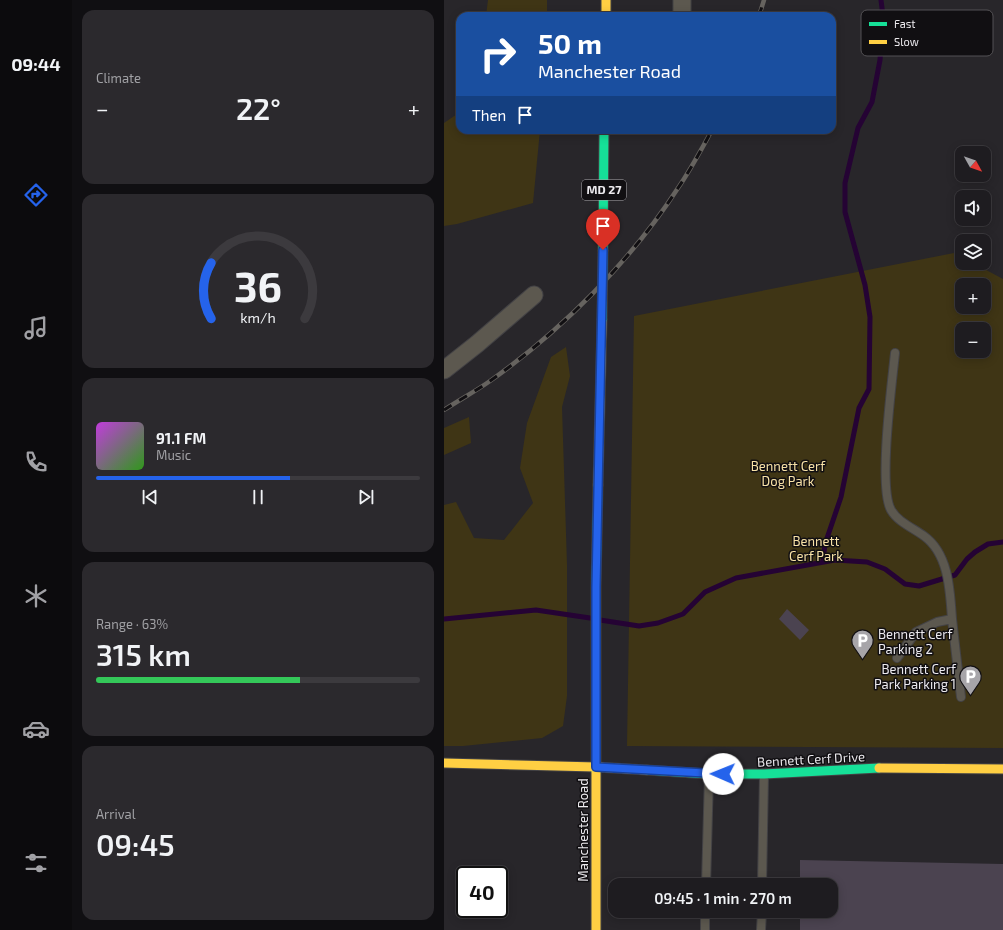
<!DOCTYPE html>
<html lang="en">
<head>
<meta charset="utf-8">
<style>
	body { margin:0; font-family:"Exo 2",sans-serif; background:#2b292d; color:#f1f3f6; height:100vh; display:flex; flex-direction:column; font-size:15px; white-space:nowrap }
	* { box-sizing:border-box; margin:0 }
	p { font-size:13px; color:#a1a1a5 }
	.icon { flex:none; width:22px; height:22px; fill:none; stroke:currentColor; stroke-width:2; stroke-linecap:round; stroke-linejoin:round }
	.map { position:relative; flex:1; overflow:hidden }
	.details { display:flex; flex-direction:column; gap:10px; padding:10px; background:#100f12; width:372px }
	.details>* { flex:none }
	.banner { position:absolute; left:12px; top:12px; width:380px; height:122px; border-radius:12px; box-shadow:0 2px 10px #0003,0 0 0 1px #3c3a3e; background:#1a4fa0; color:#fff; overflow:hidden }
	.needle { width:26px; rotate:130deg }
	.buttons { position:absolute; left:511px; top:146px; display:grid; gap:8px }
	.buttons a { display:grid; place-items:center; width:36px; height:36px; border-radius:8px; background:#1e1c20; box-shadow:0 2px 10px #0003,0 0 0 1px #3c3a3e; font-size:20px }
	.speed { position:absolute; left:12px; top:866px; display:flex; gap:8px; font-size:20px; font-weight:700; text-align:center }
	.speed>* { display:grid; place-content:center; width:52px; height:52px; border-radius:50%; background:#1e1c20; box-shadow:0 2px 10px #0003,0 0 0 1px #3c3a3e; line-height:1 }
	.speed .limit { border:2px solid #111; border-radius:6px; background:#fff; color:#111 }
	.pin { position:absolute; display:grid; place-items:center; width:34px; height:34px; color:#fff; margin:-41px -17px; border-radius:50% 50% 50% 0; rotate:-45deg; box-shadow:0 0 4px #0007 }
	.pin .icon { rotate:45deg }
	.me { position:absolute; width:44px; margin:-22px; rotate:271deg; stroke-linejoin:round; filter:drop-shadow(0 0 3px #0008) }
	.turn { display:flex; align-items:center; gap:14px; height:84px; padding:0 16px; font-size:18px }
	.turn .icon { width:52px; height:52px; stroke-width:2.5 }
	.turn b { display:block; font-size:28px; line-height:34px }
	.then { display:flex; align-items:center; height:38px; padding:0 16px; background:#0003; gap:8px; font-size:15px }
	.big { font-size:30px; font-weight:600; line-height:1.1 }
	.details .widget { flex:1; display:flex; flex-direction:column; justify-content:center; gap:6px; min-width:0; padding:0 14px; border-radius:12px; background:#2b292d }
	.details .dial { align-items:center; gap:0 }
	.dial svg { height:104px; overflow:visible; fill:none; stroke:#3c3a3e; stroke-width:7; stroke-linecap:round; text-anchor:middle }
	.dial text { fill:#f1f3f6; stroke:none }
	.song { display:flex; align-items:center; gap:12px }
	.cover { width:48px; height:48px; border-radius:6px; background:linear-gradient(135deg,hsl(290 70% 55%),hsl(110 70% 35%)) }
	.played { height:4px; border-radius:2px; background:linear-gradient(90deg,#2563eb 60%,#3c3a3e 60%) }
	.keys { display:flex; justify-content:space-around; direction:ltr }
	.heat { display:flex; justify-content:space-between; align-items:center; font-size:22px; direction:ltr }
	.charge { height:6px; border-radius:3px; background:linear-gradient(90deg,#34c759 63%,#3c3a3e 0) }
	.trip { position:absolute; left:164px; top:878px; width:230px; height:40px; border-radius:12px; background:#1e1c20; box-shadow:0 2px 10px #0003,0 0 0 1px #3c3a3e; font-weight:600; line-height:40px; text-align:center }
	main { display:flex; flex:1; min-height:0 }
	.tab-bar { display:flex; flex-direction:column; width:72px; justify-content:space-around; align-items:center; background:#0c0b0d; color:#a1a1a5 }
	.tab-bar .icon { width:28px; height:28px }
	.tab-bar .active { color:#2563eb }
	.tab-bar b { font-size:18px; color:#f1f3f6 }
	.map>svg:first-child { display:block }
</style>
</head>
<body>
<main>
<nav class="tab-bar">
<b>09:44</b>
<svg class="icon active" aria-label="directions" viewBox="0 0 24 24"><path d="M12 3l9 9-9 9-9-9zM9 14v-3h6M13 9l2 2-2 2"/></svg>
<svg class="icon" aria-label="music" viewBox="0 0 24 24"><path d="M9 18V5l10-2v13"/><circle cx="6" cy="18" r="3"/><circle cx="16" cy="16" r="3"/></svg>
<svg class="icon" aria-label="phone" viewBox="0 0 24 24"><path d="M5 4h4l2 5-3 2q2 4 5 5l2-3 5 2v4C11 20 4 13 5 4z"/></svg>
<svg class="icon" aria-label="climate" viewBox="0 0 24 24"><path d="M12 3v18M4 7l16 10M4 17L20 7"/></svg>
<svg class="icon" aria-label="car" viewBox="0 0 24 24"><path d="M5 17H2v-5l4-1 3-4h7l3 4 3 1v5h-3M9 17h6M6 11h13"/><circle cx="7" cy="17" r="2"/><circle cx="17" cy="17" r="2"/></svg>
<svg class="icon" aria-label="filters" viewBox="0 0 24 24"><path d="M4 7h16M4 17h16"/><circle cx="9" cy="7" r="2"/><circle cx="15" cy="17" r="2"/></svg>
</nav>
<section class="details">
<div class="widget"><p>Climate</p>
<div class="heat"><a>−</a><b class="big">22°</b><a>+</a></div>
</div>
<div class="widget dial"><svg viewBox="0 0 100 80">
<path d="M14 69A42 42 0 1 1 86 69"/>
<path d="M14 69A42 42 0 0 1 14 26" stroke="#2563eb"/>
<text x="50" y="56" font-size="32" font-weight="700">36</text>
<text x="50" y="72" font-size="11">km/h</text>
</svg></div>
<div class="widget">
<div class="song"><i class="cover"></i><div><b>91.1 FM</b><p>Music</p></div></div>
<div class="played"></div>
<div class="keys"><svg class="icon" aria-label="previous" viewBox="0 0 24 24"><path d="M18 5L8 12l10 7zM5 5v14"/></svg><svg class="icon" aria-label="pause" viewBox="0 0 24 24"><path d="M8 5v14M16 5v14"/></svg><svg class="icon" aria-label="next" viewBox="0 0 24 24"><path d="M6 5l10 7-10 7zM19 5v14"/></svg></div>
</div>
<div class="widget"><p>Range · 63%</p><b class="big">315 km</b><div class="charge"></div></div>
<div class="widget"><p>Arrival</p><b class="big">09:45</b></div>
</section>
<div class="map">
<svg width="559" height="930" viewBox="0 0 559 930">
	<rect width="100%" height="100%" fill="#28262a"/>
	<path fill="#3f3515" fill-rule="evenodd" d="M44,0h59v16h-61z
		M16,112v18h80l-7,73 -76,21 -13,2v-103z
		M510,253l8,4v6h11l30,16v469l-376,-2 7,-430zM518,285h22v22h-22zM518,329h22v22h-22z
		M122,347l4,29 -8,31 5,158v131l-4,30 -21,12 -79,8h-19v-241l12,-3 18,36 30,2 29,-37 -13,-35 7,-45 24,-66z
		M25,417l2,26 -27,12v-27z"/>
	<g fill="none" stroke-linecap="round" stroke-linejoin="round">
		<path stroke="#250334" stroke-width="5" d="M379,562l2,-18 16,-47 18,-89 10,-19 1,-72 -5,-32 -20,-73v-29l13,-55 14,-26 8,-42 3,-44 -2,-16
			M0,619l92,-9 54,8
			M156,620l39,6 19,-3 25,-9 22,-22 31,-14 99,-18 32,2 18,7 20,15 14,2 36,-11 12,-16 8,-7 13,-8 15,-2"/>
	</g>
	<path fill="#4b4350" d="M343,609l22,21 -9,10 -21,-21z
		M356,860l203,4v66h-203v-19h31v-26h-31z"/>
	<g fill="none" stroke-linecap="round" stroke-linejoin="round">
		<defs>
			<path id="lane" d="M451,353c-3,30 -17,134 -4,157 7,12 22,18 33,26 25,18 26,55 28,83
				M453,658l19,-26 21,-10 15,-3 9,78
				M262,885l3,-110
				M318,885l2,-110
				M261,930v-19
				M317,930l1,-19"/>
			<path id="street" d="M238,16v-16
				M0,370l33,-26 57,-49"/>
			<path id="fast" d="M159,250l1,-120
				M203,770l62,4h55l115,-6
				M152,771v-184l2,-102"/>
			<path id="slow" d="M162,0v16
				M154,485l4,-165
				M0,763l152,4 51,3
				M435,768l124,1
				M152,771v159"/>
		</defs>
		<use href="#lane" stroke="#434245" stroke-width="10"/>
		<use href="#street" stroke="#434245" stroke-width="19"/>
		<use href="#fast" stroke="#434245" stroke-width="11"/>
		<use href="#slow" stroke="#434245" stroke-width="11"/>
		<use href="#lane" stroke="#5c584f" stroke-width="8"/>
		<use href="#street" stroke="#5c584f" stroke-width="17"/>
		<use href="#fast" stroke="#16e098" stroke-width="9"/>
		<use href="#slow" stroke="#ffcf43" stroke-width="9"/>
		<defs>
			<path id="rail" d="M315,16l5,-16
				M0,410c15,-10 32,-19 46,-29 71,-50 141,-120 188,-193 13,-19 23,-38 34,-58"/>
		</defs>
		<use href="#rail" stroke="#66635f" stroke-width="4.5"/>
		<use href="#rail" stroke="#110f12" stroke-width="3" stroke-dasharray="9" stroke-linecap="butt"/>
		<defs>
			<path id="fast-bridge" d="M158,320l1,-70"/>
		</defs>
		<use href="#fast-bridge" stroke="#434245" stroke-width="11" stroke-linecap="butt"/>
		<use href="#fast-bridge" stroke="#16e098" stroke-width="9"/>
	</g>
	<g fill="none" stroke-linecap="round" stroke-linejoin="round">
		<defs>
			<path id="route" d="M159,250l-7,337v180l127,7"/>
		</defs>
		<use href="#route" stroke="#184099" stroke-width="10"/>
		<use href="#route" stroke="#2563eb" stroke-width="7"/>
	</g>
	<defs>
		<symbol id="parking-pin" viewBox="-11 -11 22 30"><path d="M0 17L-7.5 6A9.5 9.5 0 1 1 7.5 6Z" fill="#a7a5a9" stroke="#110f12"/><path d="M-3.5-5.5H1a3.5 3.5 0 0 1 0 7H-1V5.5H-3.5ZM-1-3.4V-.6H.8a1.4 1.4 0 0 0 0-2.8Z" fill="#fff"/></symbol>
	</defs>
	<g fill-rule="evenodd">
		<use href="#parking-pin" x="406" y="628" width="25" height="34"/>
		<use href="#parking-pin" x="514" y="664" width="25" height="34"/>
	</g>
	<g text-anchor="middle" stroke-width="3" stroke-linejoin="round" paint-order="stroke">
		<rect fill="#110f12" stroke="#aaa8ac" stroke-width="1" x="138" y="180" width="44" height="20" rx="3"/>
		<g font-size="12" font-weight="bold" fill="#eceaee">
			<text x="160" y="194">MD 27</text>
		</g>
		<g font-size="13" fill="#f8e2a7" stroke="#110f12">
			<text x="344" y="471">Bennett Cerf<tspan x="344" dy="15">Dog Park</tspan></text>
			<text x="372" y="546">Bennett<tspan x="372" dy="15">Cerf Park</tspan></text>
		</g>
		<g font-size="13" fill="#eceaee" stroke="#110f12" text-anchor="start">
			<text x="434" y="639">Bennett Cerf<tspan x="434" dy="15">Parking 2</tspan></text>
			<text x="512" y="674" text-anchor="end">Bennett Cerf<tspan x="512" dy="15">Park Parking 1</tspan></text>
		</g>
		<g font-size="13" fill="#eceaee" stroke="#110f12">
			<text transform="translate(367 759) rotate(-3)" y="5">Bennett Cerf Drive</text>
			<text transform="translate(139 830) rotate(-90)" y="5">Manchester Road</text>
		</g>
	</g>
	<rect x="417" y="10" width="132" height="46" rx="6" fill="#110f12" stroke="#535154" stroke-width="1"/>
	<rect x="425" y="22" width="18" height="4" fill="#16e098"/>
	<rect x="425" y="40" width="18" height="4" fill="#ffcf43"/>
	<g font-size="11" fill="#eceaee">
		<text x="450" y="28">Fast</text>
		<text x="450" y="46">Slow</text>
	</g>
</svg>
<div class="buttons">
<a><svg class="needle" viewBox="-14 -14 28 28"><path d="M0-13l5 13h-10z" fill="#e53935"/><path d="M0 13l5-13h-10z" fill="#a1a1a5"/></svg></a>
<a><svg class="icon" aria-label="sound" viewBox="0 0 24 24"><path d="M4 9h4l5-4v14l-5-4H4zM17 9q2 3 0 6"/></svg></a>
<a><svg class="icon" aria-label="layers" viewBox="0 0 24 24"><path d="M12 4l9 5-9 5-9-5zM3 14l9 5 9-5"/></svg></a>
<a>+</a>
<a>−</a>
</div>
<div class="speed"><div class="limit">40</div></div>
<div class="pin" style="left:159px;top:250px;background:#d93025"><svg class="icon" aria-label="arrive" viewBox="0 0 24 24"><path d="M6 21V4h12l-3 4 3 4H6"/></svg></div>
<svg class="me" style="left:279px;top:774px" viewBox="-20 -20 40 40"><circle r="19" fill="#fff"/><path d="M0-13L10 11 0 6-10 11z" fill="#2563eb"/></svg>
<div class="trip">09:45 · 1 min · 270 m</div>
<div class="banner">
<div class="turn"><svg class="icon" aria-label="right" viewBox="0 0 24 24"><path d="M7 20v-9h11M14 6l5 5-5 5"/></svg><div><b>50 m</b>Manchester Road</div></div>
<div class="then">Then<svg class="icon" aria-label="arrive" viewBox="0 0 24 24"><path d="M6 21V4h12l-3 4 3 4H6"/></svg></div>
</div>
</div>
</main>
</body>
</html>
